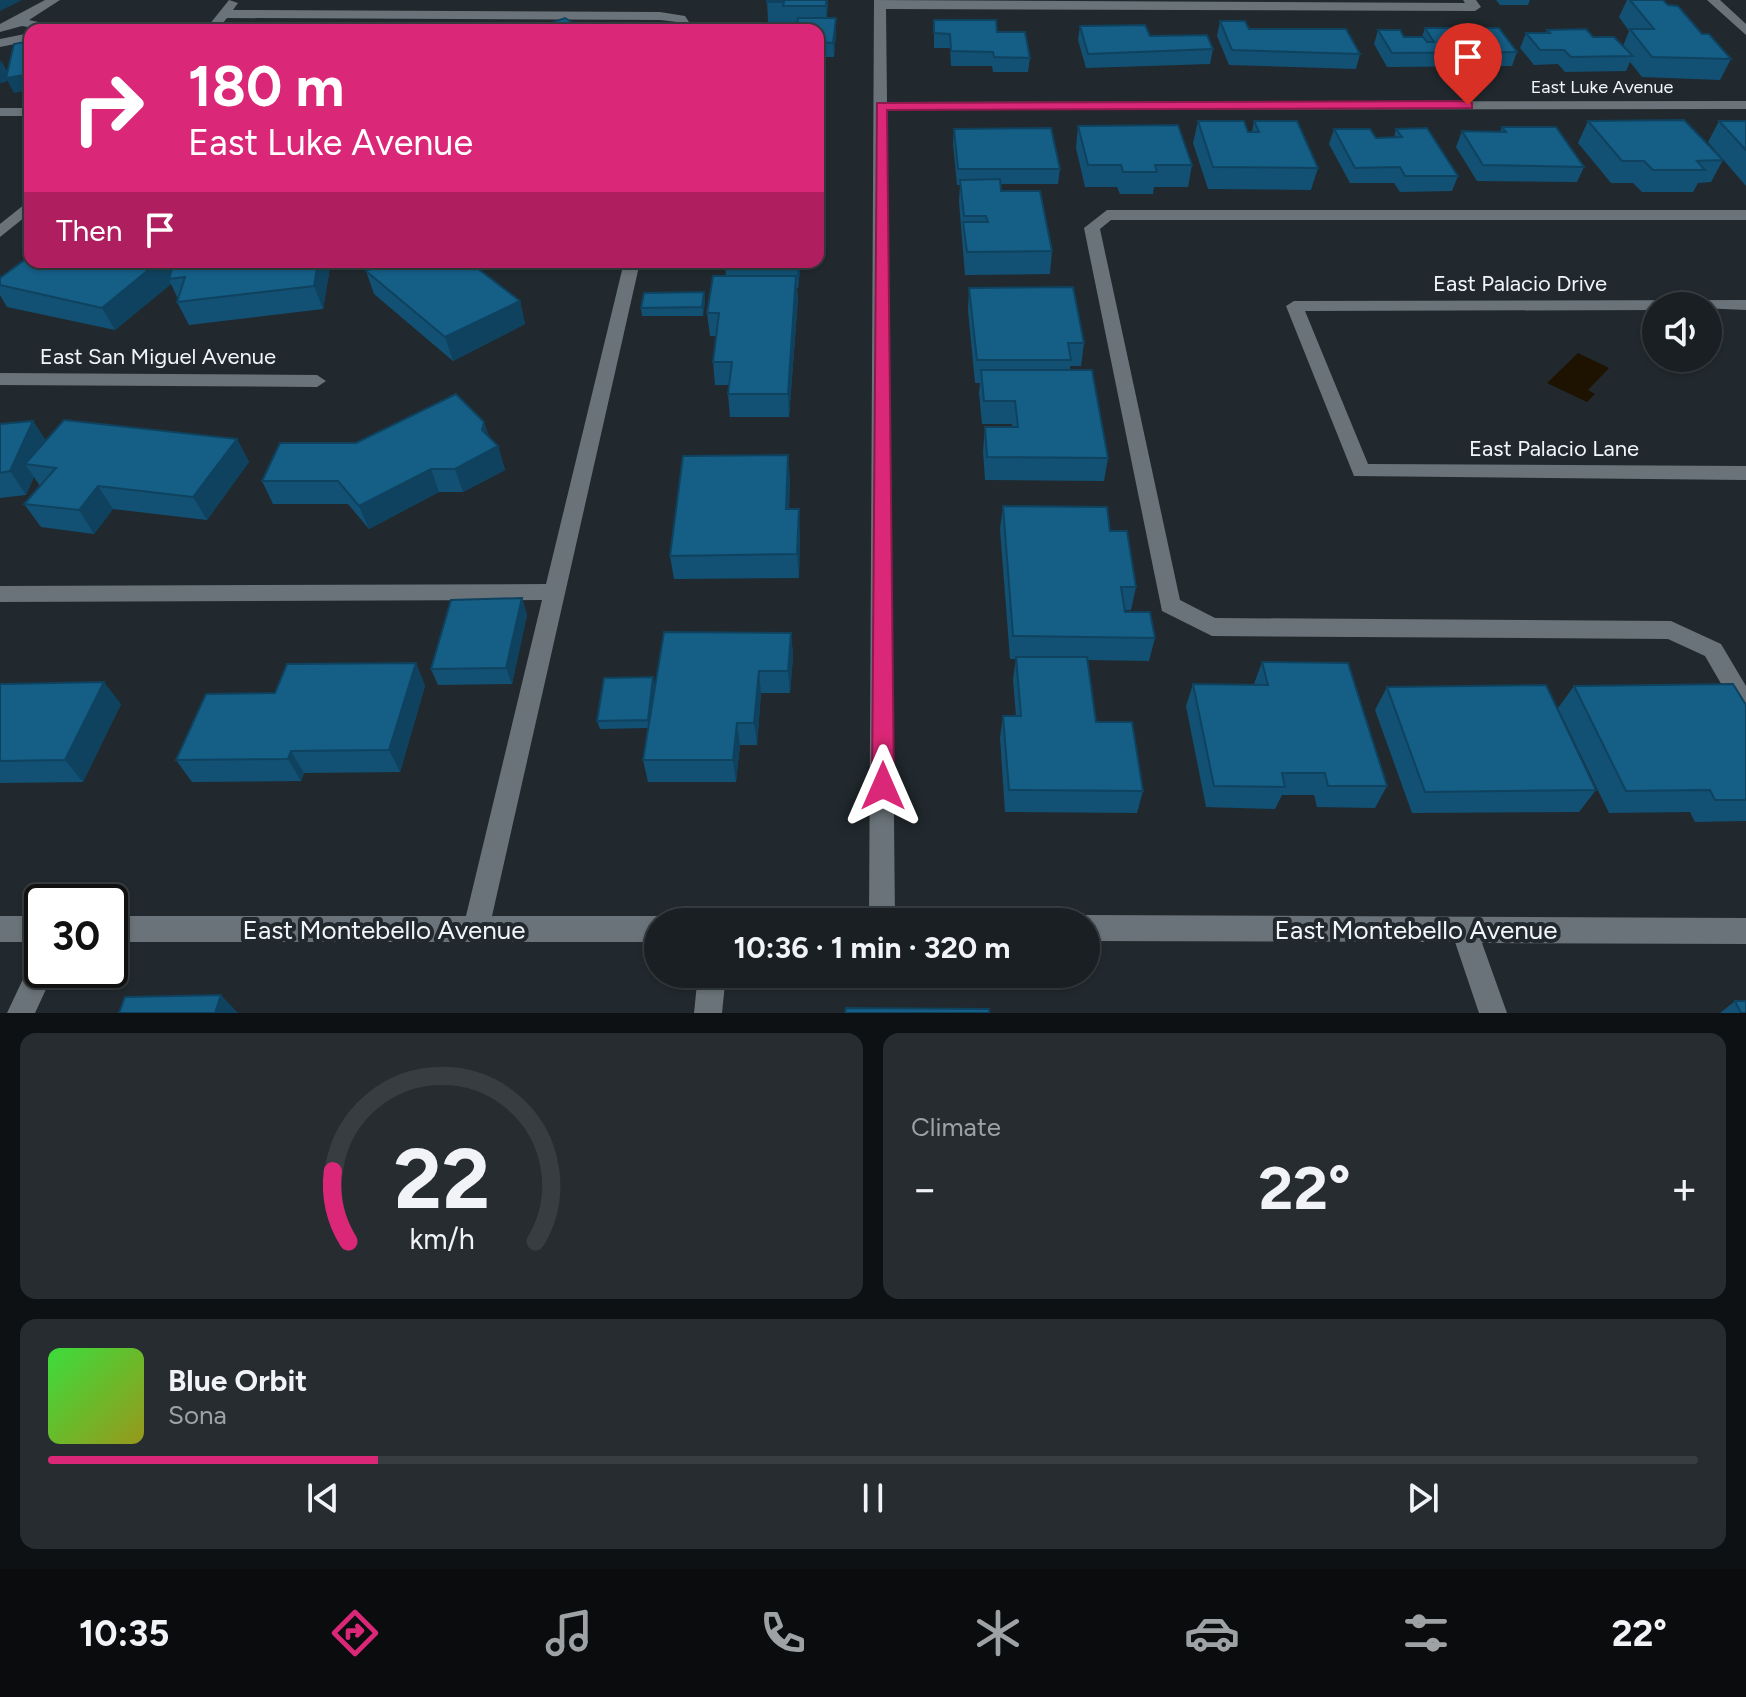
<!DOCTYPE html>
<html lang="en">
<head>
<meta charset="utf-8">
<style>
	body { margin:0; font-family:Figtree,sans-serif; background:#262c2f; color:#f1f3f6; height:100vh; display:flex; flex-direction:column; font-size:30px; white-space:nowrap }
	* { box-sizing:border-box; margin:0 }
	p { font-size:26px; color:#9fa2a5 }
	.icon { flex:none; width:44px; height:44px; fill:none; stroke:currentColor; stroke-width:2; stroke-linecap:round; stroke-linejoin:round }
	.map { position:relative; height:1013px; overflow:hidden }
	.panel { display:flex; flex-direction:column; gap:20px; padding:20px; background:#0e1113; flex:1 }
	.panel>* { flex:none }
	.top-card { position:absolute; left:24px; top:24px; width:800px; height:244px; border-radius:16px; box-shadow:0 2px 6px #0004,0 0 0 2px #373d40; background:#db2777; color:#fff; overflow:hidden }
	.fabs { position:absolute; left:1642px; top:292px; display:grid; gap:16px }
	.fabs a { display:grid; place-items:center; width:80px; height:80px; border-radius:50%; background:#191f22; box-shadow:0 2px 6px #0004,0 0 0 2px #373d40; font-size:40px }
	.speed { position:absolute; left:24px; top:884px; display:flex; gap:16px; font-size:40px; font-weight:700; text-align:center }
	.speed>* { display:grid; place-content:center; width:104px; height:104px; border-radius:50%; background:#191f22; box-shadow:0 2px 6px #0004,0 0 0 2px #373d40; line-height:1 }
	.speed .limit { border:4px solid #111; border-radius:12px; background:#fff; color:#111 }
	.pin { position:absolute; display:grid; place-items:center; width:68px; height:68px; color:#fff; margin:-82px -34px; border-radius:50% 50% 50% 0; rotate:-45deg; box-shadow:0 0 8px #0007 }
	.pin .icon { rotate:45deg }
	.me { position:absolute; width:88px; margin:-44px; rotate:0deg; stroke-linejoin:round; filter:drop-shadow(0 0 6px #0008) }
	.turn { display:flex; align-items:center; gap:28px; height:168px; padding:0 32px; font-size:36px }
	.turn .icon { width:104px; height:104px; stroke-width:2.5 }
	.turn b { display:block; font-size:56px; line-height:68px }
	.then { display:flex; align-items:center; height:76px; padding:0 32px; background:#0003; gap:16px; font-size:30px }
	.big { font-size:60px; font-weight:700; line-height:1.1 }
	.panel .widget { flex:1; display:flex; flex-direction:column; justify-content:center; gap:12px; min-width:0; padding:0 28px; border-radius:16px; background:#262c2f }
	.panel .dial { align-items:center; gap:0 }
	.dial svg { height:208px; overflow:visible; fill:none; stroke:#373d40; stroke-width:7; stroke-linecap:round; text-anchor:middle }
	.dial text { fill:#f1f3f6; stroke:none }
	.song { display:flex; align-items:center; gap:24px }
	.cover { width:96px; height:96px; border-radius:12px; background:linear-gradient(135deg,hsl(120 70% 55%),hsl(60 70% 35%)) }
	.played { height:8px; border-radius:4px; background:linear-gradient(90deg,#db2777 20%,#373d40 20%) }
	.keys { display:flex; justify-content:space-around; direction:ltr }
	.heat { display:flex; justify-content:space-between; align-items:center; font-size:44px; direction:ltr }
	.panel .tiles { flex:1; display:grid; gap:20px; grid-template-columns:1fr 1fr }
	.widget:last-child { grid-column:span 2 }
	.trip { position:absolute; left:644px; top:908px; width:456px; height:80px; border-radius:40px; background:#191f22; box-shadow:0 2px 6px #0004,0 0 0 2px #373d40; font-weight:700; line-height:80px; text-align:center }
	.dock { display:flex; height:128px; justify-content:space-around; align-items:center; background:#0a0c0e; color:#9fa2a5 }
	.dock .icon { width:56px; height:56px }
	.dock .active { color:#db2777 }
	.dock b { font-size:36px; color:#f1f3f6 }
	.map>svg:first-child { display:block }
</style>
</head>
<body>
<div class="map">
<svg width="1746" height="1013" viewBox="0 0 1746 1013">
	<rect width="100%" height="100%" fill="#21292e"/>
	<path fill="#1e1200" d="M1578,353l31,15 -21,22 7,4 -8,8 -40,-19z"/>
	<g fill="none" stroke-linecap="round" stroke-linejoin="round">
		<path fill="#6a7379" fill-rule="evenodd" d="M45,0h15l-31,20 14,3 2,7 -23,-4 -22,6v-8z
			M229,0l9,3 -5,7 427,2 25,4 6,9 -1,5h-12l-1,-8 -17,-2 -433,-2 -10,12h-12z
			M874,0l591,3 -2,-3h13l5,7 -6,4 -589,-2 1,93 859,-1v8l-859,1 8,812h-26z
			M1707,0h13l26,24v11z
			M30,33v8l-30,6v-8z
			M0,108h30v8h-30z
			M30,200v13l-30,24v-13z
			M1107,210h639v10h-635l-11,9 80,371 35,18 456,3 50,23 25,42v30l-8,-3 -33,-57 -37,-17 -456,-3 -50,-25 -78,-383z
			M624,262h16l-148,654h166l10,6h-10v20h-548v-26h356l76,-316 -542,2v-16l546,-2z
			M1746,300v10l-90,-4v4l-351,1 63,153 378,2v14l-392,-4 -68,-170 8,-5z
			M0,373l317,2 9,6 -9,6 -317,-2z
			M1086,915l660,3v26l-264,-1 25,70h-28l-24,-71 -369,-1v-19h-11z
			M0,916h42v26h-42z
			M42,956v14h13l-20,43h-28l25,-53z
			M698,974h28l-4,39h-28z"/>
	</g>
	<path fill="#125173" d="M767,0h61l-1,18 9,14 -2,25h-16v-27l-22,-4h-12v-4h-16z
		M1496,0h34l-2,5h-28z
		M1627,0h36l5,5 34,29 29,25 -11,21 -78,-3 -12,-15 -4,9 -61,1 -7,-8 -24,1 -14,-17 6,-15h20l1,-3 46,7 30,9 6,-15 -10,-14z
		M934,20l63,12 33,26 -2,14h-35l-1,-6h-41l-1,-18h-16z
		M1220,21l29,8 111,25 -4,15 -127,-4 -12,-29z
		M1080,26l70,10 63,13 -3,15 -124,4 -8,-28z
		M1425,28l92,24 -5,14 -125,1 -13,-23 4,-14 26,7h18z
		M1198,121l50,11h4l2,-11 64,47 -7,22 -103,-1 -15,-46z
		M1588,121l135,39 -12,22 -13,1 -5,9h-51l-9,-9h-22l-33,-40z
		M1719,121h27v65l-38,-44z
		M1078,126l114,39 -4,22h-34l-1,7h-33l-3,-7h-32l-9,-39z
		M1502,127l82,40 -7,15 -100,-1 -21,-34 6,-16 38,1z
		M954,129l106,40 -2,15h-58l1,7 51,60 -2,23 -85,1 -6,-73 1,-17h-3l-4,-41z
		M1334,129l42,9h18l2,-9 62,47 -6,15 -52,1 -6,-9h-44l-21,-39z
		M30,262h141l2,4 1,-4h157l-8,47 -134,16 -12,-23 1,-3 -7,-15 -56,46 -108,-23 -7,-12v-17z
		M386,262h88l2,5 44,34 5,23 -72,37 -79,-67 -8,-23z
		M801,262l-3,26h-1l1,11 -9,118h-59l-2,-23 1,-9h-14l-2,-23 3,-26h-6l-3,-23 19,-37 -1,-11z
		M969,288l115,55 -3,23h-11v4l38,88 -4,23 -119,-1 -2,-29 2,-24h27v-3h-30l-3,-31 1,-10h-5l-7,-73z
		M704,292l1,9 -2,15h-61l-1,-8z
		M33,421l13,20 191,-2 12,23 -42,58 -94,-11 -19,25 -53,-7 -17,-23 16,-18 -6,-9 -8,18 -26,3v-74z
		M489,438l9,8 7,24 -42,22h-24l-70,37 -21,-25h-75l-11,-23 94,-38z
		M790,478l-1,31 11,23 -1,46 -125,1 -4,-23z
		M1003,506l107,25 26,56 -5,23h-6v2l30,26 -6,23 -61,-1 8,62 47,69 -6,22 -132,-1 -5,-74 3,-22h13l-3,-37 3,-20h-6l-10,-130z
		M522,598l5,17 -15,69 -74,1 -7,-16z
		M791,633l2,23 -3,37h-29l-4,52h-17l-4,37h-88l-5,-22 5,-32 -48,1 -3,-8 56,-44 2,8z
		M1262,662l125,124 -12,22 -58,-1 -3,-12h-32l-7,14 -69,-2 -20,-101 7,-22h61z
		M416,663l9,23 -25,86 -96,1 -3,8 -109,1 -16,-22 99,-67z
		M0,684l121,20 -38,78 -83,1z
		M1574,686l172,19v116l-51,1 -5,-10 -81,1 -51,-105z
		M1387,687l209,103 -17,22 -167,1 -37,-103z
		M1735,1001l11,12h-26z"/>
	<path fill="#0f425e" d="M0,0h22l-22,11z
		M826,0h2l-2,26z
		M836,18v14l-2,25 -1,-14z
		M1,60l8,15 21,-1v16l-16,3 -7,-13 -1,2 -6,1v-19z
		M158,262h13l7,15 -9,2 2,5 -56,46 -13,-22z
		M318,262h13l-8,47 -9,-23z
		M798,262h3l-3,26 -1,-23z
		M796,276l2,23 -9,118 -1,-23z
		M704,292l1,9 -2,15 -1,-9z
		M520,301l5,23 -72,37 -8,-24z
		M33,421l15,23 -23,20 9,13 -8,18 -16,-24z
		M484,422l8,23 6,1 7,24 -42,22 -8,-23 27,-39z
		M237,439l12,23 -42,58 -14,-23z
		M788,455l2,23 -2,54 -2,-23z
		M431,469l8,23 -70,37 -10,-23z
		M98,486l15,23 -19,25 -15,-24z
		M799,509l1,23 -1,46 -2,-24z
		M522,598l5,17 -15,69 -6,-16z
		M791,633l2,23 -3,37 -2,-22z
		M416,663l9,23 -25,86 -11,-22z
		M759,671l2,22 -4,52 -3,-22z
		M653,677l2,8 -5,43 -2,-8z
		M104,682l17,22 -38,78 -18,-22z
		M737,723l3,22 -4,37 -3,-22z
		M291,751l13,22 -3,8 -13,-22z
		M221,995l17,18h-23z"/>
	<path fill="#155e86" stroke="#0f425e" stroke-width="2" d="M767,0h59v6h-43l1,-4h-17z
		M1630,0h33l5,5 10,1 24,28h7l22,25 -79,-2 -22,-28h24z
		M565,18l19,12h-52z
		M798,18h38l-3,25 -15,-1v-12h-22z
		M934,20h62l1,12h28l5,26 -36,-1 -1,-5 -42,-1 -1,-17 -16,-1z
		M1220,21h25l4,8h97l14,25 -128,-4z
		M302,25l43,1 -3,4h-44z
		M1145,25l5,11 57,-1 6,14 -125,5 -8,-28z
		M1425,28h74l18,24 -125,1 -14,-23h22l4,7h19l4,5h7z
		M1586,29l7,8h21l19,19 -62,1 -7,-7h-24l-14,-17h24l-3,-3z
		M30,41v33l-24,4 8,-34z
		M1684,120l39,40 -26,1 8,9h-52l-9,-9h-22l-34,-40z
		M1198,121h46l4,11h11l-5,-11h43l21,47 -105,-1z
		M1719,121h27v29z
		M1178,125l14,40h-37l2,7h-34l-2,-7h-33l-10,-39z
		M1502,127h54l28,40 -101,-2 -21,-34 44,1z
		M1051,128l9,41h-102l-4,-40z
		M1427,128l31,48h-53l-5,-9 -45,1 -21,-39h36l6,9 26,-1 -6,-8z
		M1000,179l1,12h39l12,60 -85,1 -4,-30h25l-2,-6h-22l-4,-36z
		M30,256v6h128l-56,46 -102,-23v-7z
		M174,262h144l-4,24 -137,16 8,-25 -16,2z
		M386,262h83l51,39 -75,36 -79,-66z
		M725,262h73l-1,3h-72z
		M713,276h83l-8,118h-60l4,-32h-19l6,-49h-12z
		M1073,287l11,56h-16l3,17h-94l-8,-72z
		M704,292l-2,15 -61,1 3,-15z
		M981,370h111l16,88 -121,-1 -2,-30h33l-3,-26h-31z
		M456,394l28,28 -2,8 16,16 -43,23h-24l-72,37 -21,-25h-76l18,-38h76z
		M64,420l173,19 -44,58 -95,-11 -19,24 -55,-6 32,-36 -31,-4z
		M33,421l-23,50 -10,2v-49z
		M788,455l-2,54h13l-2,45 -127,2 13,-100z
		M1003,506l104,1 3,24h17l9,56h-15l4,25h25l5,26 -142,-2z
		M522,598l-16,70 -75,1 20,-69z
		M664,632l127,1 -3,38h-29l-5,52h-17l-4,37h-90z
		M1016,657h71l9,65h36l11,69 -134,-1 -6,-74h18z
		M1262,662l86,1 39,123h-59l-3,-13h-43l3,14 -71,-1 -21,-102 75,1z
		M416,663l-27,87 -98,1 -3,8 -112,1 30,-66 69,-1 12,-29z
		M653,677l-5,43 -51,1 7,-43z
		M104,682l-39,78 -65,1v-77z
		M1733,684l13,21v95h-31l-5,-10 -84,1 -52,-105z
		M1546,685l50,105 -171,2 -38,-105z
		M221,995l-6,18h-96l6,-16z
		M1735,1001h11v12h-5z
		M846,1008l143,1v4h-144z"/>
	<path fill="#db2777" stroke="#8e194d" stroke-width="2" d="M1468,101l4,2v5l-585,2 7,676 -4,7 -7,3 -8,-3 -3,-7 5,-683z"/>
	<g text-anchor="middle" stroke-width="8" stroke-linejoin="round" paint-order="stroke">
		<g font-size="18" fill="#f0f5f9" stroke="#21292e">
			<text x="1602" y="93">East Luke Avenue</text>
		</g>
		<g font-size="22" fill="#f0f5f9" stroke="#21292e">
			<text x="1520" y="291">East Palacio Drive</text>
			<text x="158" y="364">East San Miguel Avenue</text>
			<text x="1554" y="456">East Palacio Lane</text>
		</g>
		<g font-size="26" fill="#f0f5f9" stroke="#21292e">
			<text x="384" y="939">East Montebello Avenue</text>
			<text x="1416" y="939">East Montebello Avenue</text>
		</g>
	</g>
</svg>
<div class="fabs">
<a><svg class="icon" aria-label="sound" viewBox="0 0 24 24"><path d="M4 9h4l5-4v14l-5-4H4zM17 9q2 3 0 6"/></svg></a>
</div>
<div class="speed"><div class="limit">30</div></div>
<div class="pin" style="left:1468px;top:105px;background:#d93025"><svg class="icon" aria-label="arrive" viewBox="0 0 24 24"><path d="M6 21V4h12l-3 4 3 4H6"/></svg></div>
<svg class="me" style="left:883px;top:786px" viewBox="-20 -20 40 40"><path d="M0-17L14 15 0 8-14 15z" fill="#db2777" stroke="#fff" stroke-width="4"/></svg>
<div class="trip">10:36 · 1 min · 320 m</div>
<div class="top-card">
<div class="turn"><svg class="icon" aria-label="right" viewBox="0 0 24 24"><path d="M7 20v-9h11M14 6l5 5-5 5"/></svg><div><b>180 m</b>East Luke Avenue</div></div>
<div class="then">Then<svg class="icon" aria-label="arrive" viewBox="0 0 24 24"><path d="M6 21V4h12l-3 4 3 4H6"/></svg></div>
</div>
</div>
<section class="panel">
<div class="tiles">
<div class="widget dial"><svg viewBox="0 0 100 80">
<path d="M14 69A42 42 0 1 1 86 69"/>
<path d="M14 69A42 42 0 0 1 8 42" stroke="#db2777"/>
<text x="50" y="56" font-size="32" font-weight="700">22</text>
<text x="50" y="72" font-size="11">km/h</text>
</svg></div>
<div class="widget"><p>Climate</p>
<div class="heat"><a>−</a><b class="big">22°</b><a>+</a></div>
</div>
<div class="widget">
<div class="song"><i class="cover"></i><div><b>Blue Orbit</b><p>Sona</p></div></div>
<div class="played"></div>
<div class="keys"><svg class="icon" aria-label="previous" viewBox="0 0 24 24"><path d="M18 5L8 12l10 7zM5 5v14"/></svg><svg class="icon" aria-label="pause" viewBox="0 0 24 24"><path d="M8 5v14M16 5v14"/></svg><svg class="icon" aria-label="next" viewBox="0 0 24 24"><path d="M6 5l10 7-10 7zM19 5v14"/></svg></div>
</div>
</div>
</section>
<nav class="dock">
<b>10:35</b>
<svg class="icon active" aria-label="directions" viewBox="0 0 24 24"><path d="M12 3l9 9-9 9-9-9zM9 14v-3h6M13 9l2 2-2 2"/></svg>
<svg class="icon" aria-label="music" viewBox="0 0 24 24"><path d="M9 18V5l10-2v13"/><circle cx="6" cy="18" r="3"/><circle cx="16" cy="16" r="3"/></svg>
<svg class="icon" aria-label="phone" viewBox="0 0 24 24"><path d="M5 4h4l2 5-3 2q2 4 5 5l2-3 5 2v4C11 20 4 13 5 4z"/></svg>
<svg class="icon" aria-label="climate" viewBox="0 0 24 24"><path d="M12 3v18M4 7l16 10M4 17L20 7"/></svg>
<svg class="icon" aria-label="car" viewBox="0 0 24 24"><path d="M5 17H2v-5l4-1 3-4h7l3 4 3 1v5h-3M9 17h6M6 11h13"/><circle cx="7" cy="17" r="2"/><circle cx="17" cy="17" r="2"/></svg>
<svg class="icon" aria-label="filters" viewBox="0 0 24 24"><path d="M4 7h16M4 17h16"/><circle cx="9" cy="7" r="2"/><circle cx="15" cy="17" r="2"/></svg>
<b>22°</b>
</nav>
</body>
</html>
